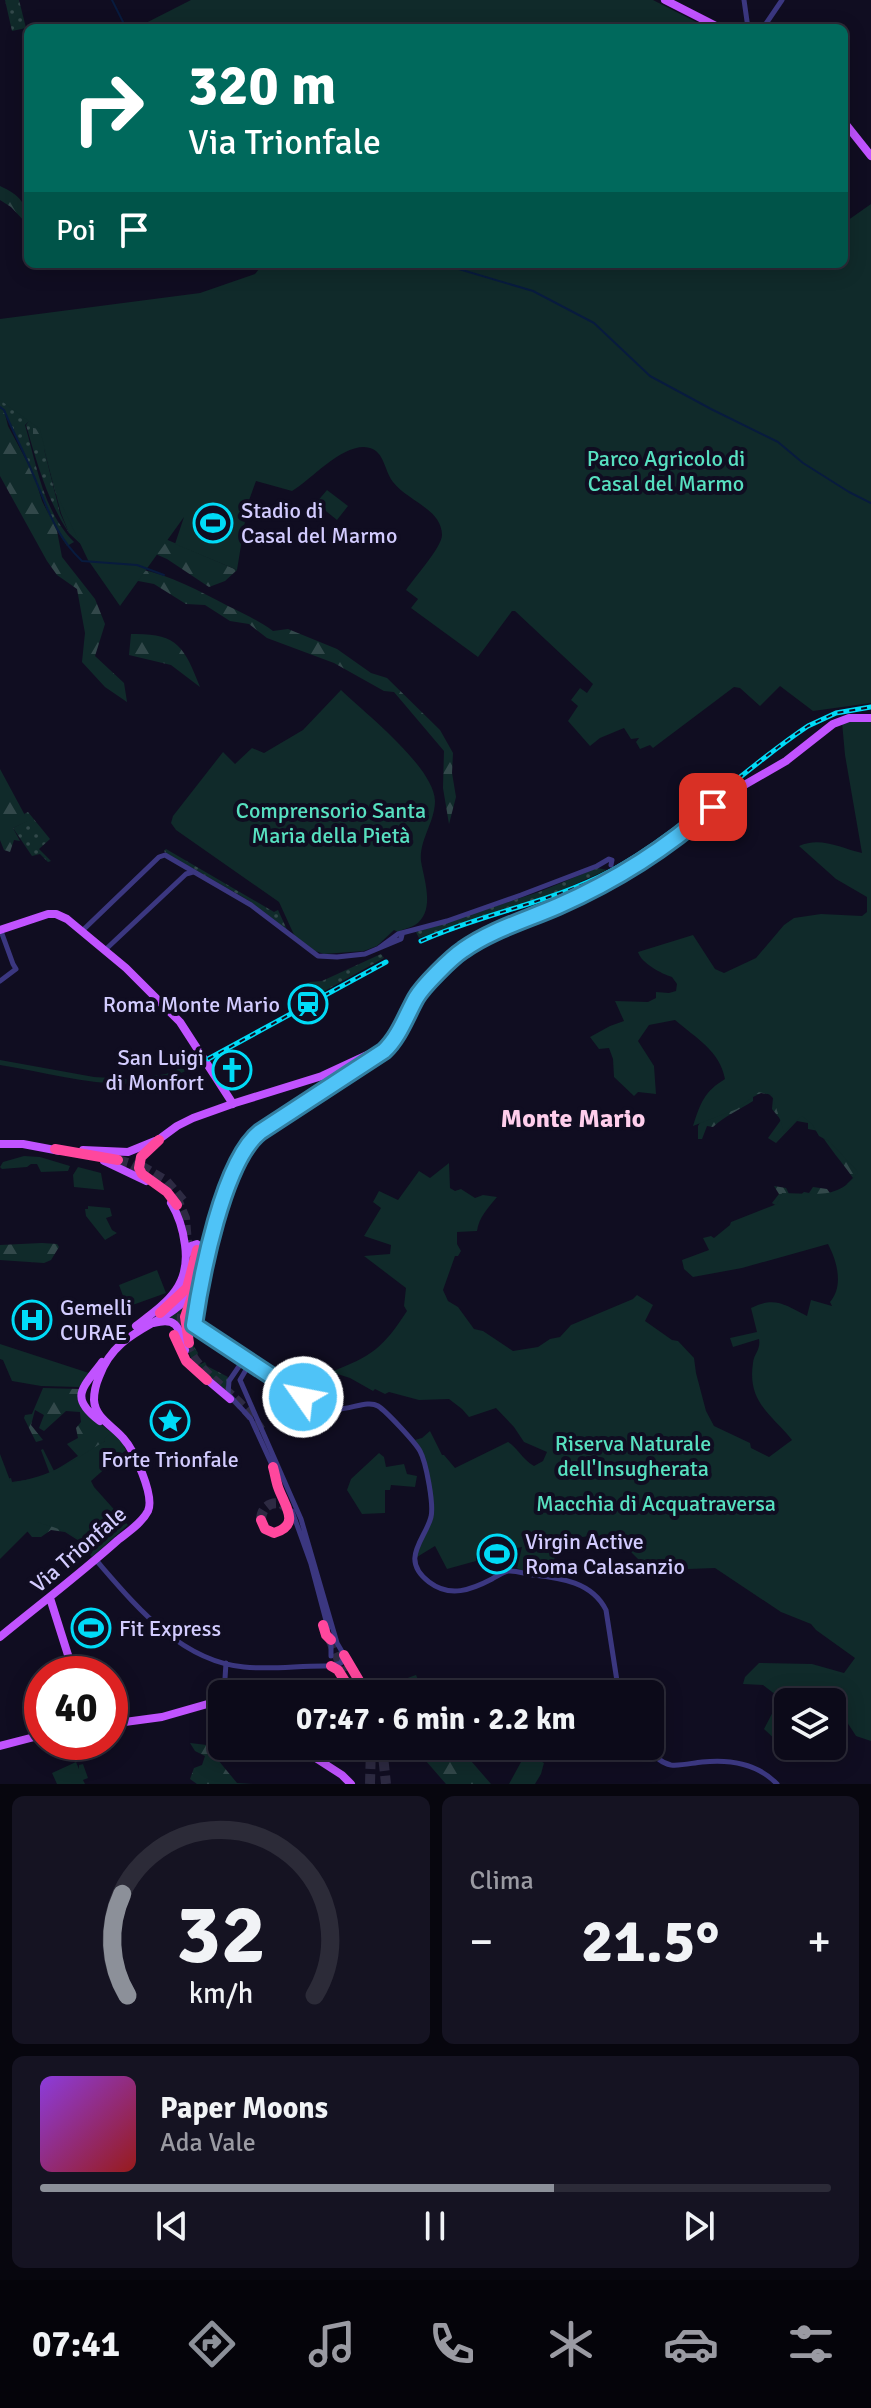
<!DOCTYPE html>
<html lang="it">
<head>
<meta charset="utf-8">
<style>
	body { margin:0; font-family:Signika,sans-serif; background:#151322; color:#f1f3f6; height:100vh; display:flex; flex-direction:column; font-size:30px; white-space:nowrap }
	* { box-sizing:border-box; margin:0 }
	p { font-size:26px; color:#9a9aa2 }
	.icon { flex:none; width:44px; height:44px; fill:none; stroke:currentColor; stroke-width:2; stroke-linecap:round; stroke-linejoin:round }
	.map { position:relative; height:1784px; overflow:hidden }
	.drawer { display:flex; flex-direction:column; gap:12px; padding:12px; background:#07060e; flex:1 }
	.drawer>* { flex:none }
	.banner { position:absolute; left:24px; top:24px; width:824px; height:244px; border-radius:12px; box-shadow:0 4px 20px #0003,0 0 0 2px #2c2b38; background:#00695c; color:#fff; overflow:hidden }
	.fabs { position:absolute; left:774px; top:1688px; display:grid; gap:16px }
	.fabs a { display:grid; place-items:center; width:72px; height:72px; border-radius:12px; background:#0c0a19; box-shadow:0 4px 20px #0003,0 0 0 2px #2c2b38; font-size:40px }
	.speed { position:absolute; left:24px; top:1656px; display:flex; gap:16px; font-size:40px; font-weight:700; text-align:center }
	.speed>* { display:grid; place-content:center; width:104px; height:104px; border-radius:50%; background:#0c0a19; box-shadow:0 4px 20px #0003,0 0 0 2px #2c2b38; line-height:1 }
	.speed .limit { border:12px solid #d22; background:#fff; color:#111 }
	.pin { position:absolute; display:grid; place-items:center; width:68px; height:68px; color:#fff; margin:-34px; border-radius:16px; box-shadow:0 4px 12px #0006 }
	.me { position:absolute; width:88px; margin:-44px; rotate:303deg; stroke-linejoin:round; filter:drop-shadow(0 0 6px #0008) }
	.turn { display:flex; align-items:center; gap:28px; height:168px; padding:0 32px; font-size:36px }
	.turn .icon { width:104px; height:104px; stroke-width:2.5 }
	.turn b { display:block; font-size:56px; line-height:68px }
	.then { display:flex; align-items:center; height:76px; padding:0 32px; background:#0003; gap:16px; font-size:30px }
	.big { font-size:60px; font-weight:700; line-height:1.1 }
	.drawer .card { flex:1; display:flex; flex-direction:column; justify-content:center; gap:12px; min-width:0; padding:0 28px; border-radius:12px; background:#151322 }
	.drawer .dial { align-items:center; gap:0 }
	.dial svg { height:208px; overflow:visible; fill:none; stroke:#2c2b38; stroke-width:7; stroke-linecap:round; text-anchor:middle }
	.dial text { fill:#f1f3f6; stroke:none }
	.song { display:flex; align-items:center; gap:24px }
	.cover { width:96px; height:96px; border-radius:12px; background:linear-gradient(135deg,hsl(270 70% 55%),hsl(0 70% 35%)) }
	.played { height:8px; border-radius:4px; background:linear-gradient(90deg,#8c9099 65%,#2c2b38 65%) }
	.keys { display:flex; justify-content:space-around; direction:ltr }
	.heat { display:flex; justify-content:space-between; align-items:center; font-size:44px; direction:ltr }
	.drawer .tiles { flex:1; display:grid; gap:12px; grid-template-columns:1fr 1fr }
	.card:last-child { grid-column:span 2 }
	.trip { position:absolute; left:208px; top:1680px; width:456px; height:80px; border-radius:12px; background:#0c0a19; box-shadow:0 4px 20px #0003,0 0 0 2px #2c2b38; font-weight:700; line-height:80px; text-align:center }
	.menu { display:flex; height:128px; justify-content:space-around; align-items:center; background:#05040a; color:#9a9aa2 }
	.menu .icon { width:56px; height:56px }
	.menu .on { color:#8c9099 }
	.menu b { font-size:36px; color:#f1f3f6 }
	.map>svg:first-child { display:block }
</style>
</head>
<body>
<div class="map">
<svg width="871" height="1784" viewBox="0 0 871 1784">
	<defs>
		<pattern id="grass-dots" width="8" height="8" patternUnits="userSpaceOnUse" patternTransform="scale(2)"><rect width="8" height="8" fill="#102a2a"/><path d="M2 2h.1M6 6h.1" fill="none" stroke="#32484a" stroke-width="1.8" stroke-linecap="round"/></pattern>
		<pattern id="forest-firs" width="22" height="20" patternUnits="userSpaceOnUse" patternTransform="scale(2)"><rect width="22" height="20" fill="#102a2a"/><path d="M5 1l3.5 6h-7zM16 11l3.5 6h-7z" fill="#32484a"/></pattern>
	</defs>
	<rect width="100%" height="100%" fill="#100d21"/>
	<path fill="url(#grass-dots)" d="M5,0h14l7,28 -14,3z
		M0,379l41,5 3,65 16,64 9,20c-22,-33 -32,-70 -43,-108l3,-4 -4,4c12,41 18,86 49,117l-7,4 -16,-25 -17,-46 -30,-65 -4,-3z
		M28,812l22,27 -11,10 12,12 -3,1 -8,-8 -8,2 -19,-28 14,-7 -3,-7z
		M166,849l108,63 4,-2 11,24 -41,-34 -82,-47 -2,-2z
		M597,868l10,2 -52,23 -136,45 -3,-6 123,-40z
		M381,954l3,4 -81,45 -1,-2 -6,4 -4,-10 18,-13 12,-1z
		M186,1302l5,40 7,11 -2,8 5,3 4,-2 2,4 21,11 -3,14 -34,-33 -8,-26 -21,-14z"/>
	<path fill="url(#forest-firs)" d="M0,186c19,9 28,17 28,39l-17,-18 -11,-7z
		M0,408l4,2 4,16 26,49 8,26 15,30 5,26 33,42 10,25 -10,32 29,27 3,19 -22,-15 -23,-25 3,-29 -8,-44 -20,-14 -10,-14 -47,-85z
		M33,428l14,2 86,95 104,45 -12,11 -16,6 -42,-28 -39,-17 -41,8 -18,-17 -8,-20 -17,-64 -11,-10z
		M139,569c32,6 60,22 89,37 16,8 30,14 45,25l15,-2 49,20 34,24 16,5 53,52 13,23 -1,20 4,24 -7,27 -6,-36 1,-37 -50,-59 -10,-1 -50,-28 -67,-25 -18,-14 -19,-3 -25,-16 -19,-1 -32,-20 -26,-5z
		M131,634c46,-1 53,12 69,53l-29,-22 -42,-10z
		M0,769l28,52 -15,7 7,13 -6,-1 -4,12 -6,-2 -4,-10z
		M770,1086l94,79 7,25 -94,16 -5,-3 7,-9 -5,-8 12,2 3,6 8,4 7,-6 5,1 4,-6 14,2 5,7 16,-4 -1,-8 6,-6c-11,-16 -24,-30 -34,-47l-11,-2v-6l-11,-2 -21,22 -8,-5 13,-18 -9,-11 1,-11 -4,-4 -8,-1 -8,4v4c-14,9 -28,15 -40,26l-6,-1 -5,13h-4v-13l5,-8z
		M42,1243l15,1 2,3 -8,13 -7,3 -44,-3v-15z
		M43,1388l36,1 16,31 24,18 6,8 -7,5 -13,-10c-32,23 -22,68 -21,103l-19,-12 -14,-2 -10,7h-9l-9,-11 -23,-45 11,-3 1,4 27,-4 11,-4 -9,-24 2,-1 11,22 24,-15 -11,-12 11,-6 -2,-10 5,-6 -1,-10 -14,-1 -22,20 -5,-3 5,-13 -9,-5 -4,15 12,15 -7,2 -12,-24 1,-3 7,-1z
		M416,1675l8,19h-46l2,-6z
		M190,1743l25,3 3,14 19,23 15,1h-55l-7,-5 4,-11 8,-3 3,-9 -10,-5z
		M413,1746h45l33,38h-45z"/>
	<path fill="#102a2a" d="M191,0h462l55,28h-572z
		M871,204v499l-58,8 -33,-25 -20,20 -20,-18 -6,-1 -81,61 -3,-3 -10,4 -4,-7 3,-4 -8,1 -7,-11 -24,10 -10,8 -22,-25 10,-15 -7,-6 9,-12 7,5 6,-9 -78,-73h-3l-34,46 -67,-49 7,-9 -12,-9c8,-12 36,-43 36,-55 0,-26 -36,-35 -49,-53 -10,-13 -8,-34 -29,-35 -25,0 -52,32 -72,44l-36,-10 -8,22 -11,67 -62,-26 9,-27 -64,89 -32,-46 -33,-69 -15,-62 -40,-29v-81l200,-26 55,-19 8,-10h581v-41z
		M327,490l21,16 -11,14 -21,-17z
		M341,690c25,24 93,77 94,111 0,21 -16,39 -14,60 3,19 15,50 -6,64 -5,3 -12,4 -17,7l-4,-2 -17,16 -13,5 -40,3 -9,-3 -20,-14 -16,-35 -103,-72 -5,-7 2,-7 50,-64 12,12 17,-16 12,5 39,-23z
		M851,721l20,1v1019l-15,-5 -11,-17 -8,-4 -3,3 -2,-3v-13h-44v34l-9,7 -15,-14 13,-25 -1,-9 -13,-10 -20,-1 2,-7 14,-14 53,1 32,9 11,-15 -39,-28 -5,-6 -30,-12 -66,-44 -27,1 -7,-2 -11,2 -25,-3 -14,-14 -26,-15 -16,-1 -24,4 -13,23 -1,11 -30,-4 -4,-2 5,-21 -46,9v5l-29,8 -12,-23 -18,11v-6l15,-30 -10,-70 -7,-11 7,-2 8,-7 12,24h2l11,13 53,-26c9,5 14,17 26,24l9,-5 4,-9 -23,-10 -10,-15 -18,-19 -27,9 -7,-8 -13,-10 -30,1 -30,-8 -4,2 -10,-5 -2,2 -23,-13 -19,-6c41,-16 52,-24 76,-61l-3,-5 2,-18 -42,-32 26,-2 1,-9 -27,-9 17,-28 -8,-6 6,-11 19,9 21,-29 11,7 19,-15 1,25 5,3 6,-2 14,9 8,-3 14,2c-9,11 -18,20 -20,34l-20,1v12l4,7 -3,5h-3l-12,34 5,11 10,6 16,22 9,2 30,20 25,-4 12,-8 10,-2 11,-12 62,-26 4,-4 16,10 -8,16 27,19 6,1 16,17 2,15 10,38 8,15 36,17 1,5 18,9 23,-17c-21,-26 -45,-38 -39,-77 1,-10 8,-13 6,-24l-26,8 -3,-9 27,-6 -6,-24c24,-12 34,-3 56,8l4,-16 21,6 -2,-4c14,-16 7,-41 -2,-58l-86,24 -49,9 -9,-8 -2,-9 27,-10 -6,-12 8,-2 3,2 16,-13 1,-3 46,-18 5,-11c32,0 56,8 76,-21l-28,-30 -11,-6 -7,-12 -10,-8 -18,16 -12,-37 -13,-3 -22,17 -44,17c8,-24 11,-34 32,-47 -5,-28 -29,-41 -50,-59l-26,5 -11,16 16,25 2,28 -18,-2 -4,4 -20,-19 -1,-18 -4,-11 -10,1 -9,-12 20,-11 14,-5 -9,-20 33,1 8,-4v-6l13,1 7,-2 1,-7 -5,-7c-10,-3 -31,-14 -34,-25l55,-17 22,34 9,4 32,-15 28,-33 10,-7 27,-4 41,2 5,-4v-15l-31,-18 -37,-33c21,-10 42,2 63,7l-17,-98 -3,-33z
		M0,1060l94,17 34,2 5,5c-45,1 -89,-12 -133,-19z
		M200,1060l5,7 -3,1 -2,-2 -41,15v5l-17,3 -9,-10 33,-5z
		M24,1156l16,1 30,9 -2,5 -27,1 -4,-8h-6l-4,3 -25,2 -2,-2 3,-5z
		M78,1167l23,6 3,17 -30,-3 -1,-12z
		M88,1206l22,2 2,8 -6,2 6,12 5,3 -12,7 -19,-24 -1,-7h3z
		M157,1270l9,23 -39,14 -8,-22z
		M0,1344l89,29 -10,14 -38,-1 -29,-5 -9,-21 -3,-1z
		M111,1432l8,6 7,12 -35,31 3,6 34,38 -36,32 -6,-7 1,-3c-17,-17 -29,-18 -50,-25l-37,37v-105l11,29c41,-7 60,-21 94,-42l-1,-2z
		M379,1453l5,4 2,10 18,-3 3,10 10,2 -2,11 -24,-2 -1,5h-5v23l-23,1 -15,-24 4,-11z
		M529,1754l15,9 -3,11 -6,10h-26l12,-22z
		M76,1762l3,7v-4l4,-1 5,14 -5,2 2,4h-28l-5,-11z"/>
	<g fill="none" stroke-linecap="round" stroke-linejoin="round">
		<path stroke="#081b3e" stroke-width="2" d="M112,0l14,28
			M442,264l91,27 61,32 56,53 61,33 67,33 25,21 46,29 22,11
			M0,407l4,3c9,22 20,42 29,64 15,34 21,60 49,87l55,4 27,10"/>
		<path stroke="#2d2a42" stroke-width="10" stroke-dasharray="10 5" stroke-linecap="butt" d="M118,1160l13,4 14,8
			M141,1166l25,15 17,20
			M176,1197l9,21 3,37
			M184,1299c-15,72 47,79 78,133
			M261,1520c0,-12 9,-19 21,-16l7,6
			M330,1639l14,33
			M382,1746l4,38
			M370,1784l1,-38"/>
		<path stroke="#3b3780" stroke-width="5" d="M744,0l4,28
			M763,28l19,-28
			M82,931l77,-74 6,-2 86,50 67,51 19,1 28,-3 36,-15 1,-4
			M379,948l19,-14 49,-13 74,-26 76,-29 12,-7 3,1 -1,5
			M105,950l81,-76 7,-2
			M0,981l16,-12 -3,-5 -12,-33
			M204,1273l-10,52 125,82c23,9 46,-9 59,-1 8,5 37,36 42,45 6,11 14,53 11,66 -6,23 -32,42 -2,65 21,16 42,8 63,-3 5,-3 11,-7 16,-8 8,-1 17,3 25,4 28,3 59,7 73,35l13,84
			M244,1359l-15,22 -1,13 23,25 21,46
			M292,1511l19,53 17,64
			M96,1560c39,45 84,101 148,107 29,3 58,-2 87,-1l10,-3 3,-8 -7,-12 -36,-124 -61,-139 10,-17
			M331,1656v-15
			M224,1694l2,-31
			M647,1746c6,9 13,17 24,19 10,1 21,-2 31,-3 28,-3 56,2 75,22"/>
		<path stroke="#c153ff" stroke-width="8" d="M665,0l55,28
			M844,122l27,34
			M0,930l48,-16h8l11,5 59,49 54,54 53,82
			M154,1143l23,-17 16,-8 42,-15 87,-27 54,-25 14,-12 24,-40 35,-37 16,-14 119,-54 70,-39 73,-60 59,-34 47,-37 16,-6h22
			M0,1144h23l37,7
			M83,1150l45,2 27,-11
			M104,1161l42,20
			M188,1253l3,-7 6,-2 5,4v9
			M154,1323c26,-7 25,8 31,27
			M136,1326c30,-23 55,-39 49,-81 -2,-16 -6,-29 -14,-42
			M204,1377l26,22
			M100,1421c-32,-24 -17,-33 2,-59
			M50,1598l24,76
			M0,1637c39,-32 80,-63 118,-97 10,-8 24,-17 30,-29 7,-15 -14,-61 -25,-73 -10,-12 -28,-20 -29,-38 0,-8 2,-16 5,-23 18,-51 68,-50 93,-85 10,-15 11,-34 17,-52 11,-33 23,-87 51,-108l123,-80
			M110,1724l52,-7 49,-14h11
			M0,1746l42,-11
			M297,1746l45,29 9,9"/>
		<path stroke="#ff479d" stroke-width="10" d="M159,1140l-18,17 -2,11 3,6 25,18 10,13
			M55,1149l63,11
			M160,1313l27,-25 10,-38
			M174,1335l12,26 21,19
			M189,1343l-4,-26 11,-32
			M261,1520l4,9 9,4c28,-8 10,-28 4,-46 -2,-6 -3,-13 -5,-20
			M323,1625l3,10 5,5
			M344,1655l23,39
			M331,1666l7,4 15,24"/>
		<defs>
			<path id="rail" d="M421,941c62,-28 130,-38 190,-70 72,-39 129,-100 197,-145l28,-13 35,-6
				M208,1059l178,-97"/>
		</defs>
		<use href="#rail" stroke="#00dbf7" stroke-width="5"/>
		<use href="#rail" stroke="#100d21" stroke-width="2" stroke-dasharray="6" stroke-linecap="butt"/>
	</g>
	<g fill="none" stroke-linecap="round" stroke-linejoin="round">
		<defs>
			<path id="route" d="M303,1397l-109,-72c7,-48 29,-164 66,-193l124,-81c15,-14 22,-35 32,-53 7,-12 35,-40 47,-48 28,-20 63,-30 95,-44 57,-25 108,-57 155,-99"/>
		</defs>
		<use href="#route" stroke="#337fa1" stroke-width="20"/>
		<use href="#route" stroke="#4fc3f7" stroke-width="14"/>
	</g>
	<defs>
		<symbol id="stadium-ring" viewBox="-11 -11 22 22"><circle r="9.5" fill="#100d21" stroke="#00dbf7" stroke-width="1.5"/><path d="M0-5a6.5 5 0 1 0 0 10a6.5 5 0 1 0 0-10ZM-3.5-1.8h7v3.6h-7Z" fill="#00dbf7"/></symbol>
		<symbol id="station-ring" viewBox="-11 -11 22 22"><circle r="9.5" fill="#100d21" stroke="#00dbf7" stroke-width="1.5"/><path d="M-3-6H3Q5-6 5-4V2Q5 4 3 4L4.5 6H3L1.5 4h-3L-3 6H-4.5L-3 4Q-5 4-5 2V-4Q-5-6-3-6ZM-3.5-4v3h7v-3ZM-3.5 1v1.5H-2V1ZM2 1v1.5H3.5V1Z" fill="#00dbf7"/></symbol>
		<symbol id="church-ring" viewBox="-11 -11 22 22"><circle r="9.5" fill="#100d21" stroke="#00dbf7" stroke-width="1.5"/><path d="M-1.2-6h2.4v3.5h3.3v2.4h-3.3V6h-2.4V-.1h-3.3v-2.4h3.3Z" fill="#00dbf7"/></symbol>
		<symbol id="hospital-ring" viewBox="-11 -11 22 22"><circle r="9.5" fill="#100d21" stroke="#00dbf7" stroke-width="1.5"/><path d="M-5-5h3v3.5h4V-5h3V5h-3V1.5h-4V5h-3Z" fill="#00dbf7"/></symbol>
		<symbol id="sight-ring" viewBox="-11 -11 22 22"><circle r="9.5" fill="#100d21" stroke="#00dbf7" stroke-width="1.5"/><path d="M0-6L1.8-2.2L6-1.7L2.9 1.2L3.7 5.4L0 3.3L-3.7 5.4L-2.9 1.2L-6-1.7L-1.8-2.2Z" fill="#00dbf7"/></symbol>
	</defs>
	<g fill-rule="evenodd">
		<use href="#stadium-ring" x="191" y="501" width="44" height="44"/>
		<use href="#station-ring" x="286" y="982" width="44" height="44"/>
		<use href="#church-ring" x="210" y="1048" width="44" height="44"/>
		<use href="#hospital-ring" x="10" y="1298" width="44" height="44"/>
		<use href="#sight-ring" x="148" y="1399" width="44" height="44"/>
		<use href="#stadium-ring" x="475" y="1532" width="44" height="44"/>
		<use href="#stadium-ring" x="69" y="1606" width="44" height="44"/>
	</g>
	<g text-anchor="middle" stroke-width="8" stroke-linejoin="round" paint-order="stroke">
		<g font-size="22" fill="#57e0c0" stroke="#100d21">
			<text x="666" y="466">Parco Agricolo di<tspan x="666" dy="25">Casal del Marmo</tspan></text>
			<text x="331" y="818">Comprensorio Santa<tspan x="331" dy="25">Maria della Pietà</tspan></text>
			<text x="633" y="1451">Riserva Naturale<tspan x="633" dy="25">dell'Insugherata</tspan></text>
			<text x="656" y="1511">Macchia di Acquatraversa</text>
		</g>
		<g font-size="22" fill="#d3ccff" stroke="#100d21" text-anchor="start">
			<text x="241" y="518">Stadio di<tspan x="241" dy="25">Casal del Marmo</tspan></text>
			<text x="280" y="1012" text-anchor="end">Roma Monte Mario</text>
			<text x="204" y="1065" text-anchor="end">San Luigi<tspan x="204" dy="25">di Monfort</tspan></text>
			<text x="60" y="1315">Gemelli<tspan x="60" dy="25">CURAE</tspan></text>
			<text x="170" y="1467" text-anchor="middle">Forte Trionfale</text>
			<text x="525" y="1549">Virgin Active<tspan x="525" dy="25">Roma Calasanzio</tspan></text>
			<text x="119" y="1636">Fit Express</text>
		</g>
		<g font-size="22" fill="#d3ccff" stroke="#100d21">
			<text transform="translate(78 1549) rotate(-41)" y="8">Via Trionfale</text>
		</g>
		<g font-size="26" font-weight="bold" fill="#ffceec" stroke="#100d21">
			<text x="573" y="1127">Monte Mario</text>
		</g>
	</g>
</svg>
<div class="fabs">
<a><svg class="icon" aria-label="layers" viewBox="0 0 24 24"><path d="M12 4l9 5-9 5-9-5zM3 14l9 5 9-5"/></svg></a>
</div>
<div class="speed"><div class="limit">40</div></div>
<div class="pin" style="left:713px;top:807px;background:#d93025"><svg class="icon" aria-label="arrive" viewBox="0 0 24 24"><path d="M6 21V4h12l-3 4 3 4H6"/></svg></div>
<svg class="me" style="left:303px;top:1397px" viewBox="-20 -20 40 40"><circle r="17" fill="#4fc3f7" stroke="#fff" stroke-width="3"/><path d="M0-11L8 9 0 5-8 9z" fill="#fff"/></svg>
<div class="trip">07:47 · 6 min · 2.2 km</div>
<div class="banner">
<div class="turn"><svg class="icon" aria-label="right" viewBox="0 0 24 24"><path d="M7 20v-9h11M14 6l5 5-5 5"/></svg><div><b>320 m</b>Via Trionfale</div></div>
<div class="then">Poi<svg class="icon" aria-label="arrive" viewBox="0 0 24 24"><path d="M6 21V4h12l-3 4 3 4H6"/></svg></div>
</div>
</div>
<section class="drawer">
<div class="tiles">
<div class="card dial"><svg viewBox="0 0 100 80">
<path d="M14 69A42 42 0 1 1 86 69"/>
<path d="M14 69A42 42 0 0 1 12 30" stroke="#8c9099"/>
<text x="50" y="56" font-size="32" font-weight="700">32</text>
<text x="50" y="72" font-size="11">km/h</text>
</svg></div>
<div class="card"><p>Clima</p>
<div class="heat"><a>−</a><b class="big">21.5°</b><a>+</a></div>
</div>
<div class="card">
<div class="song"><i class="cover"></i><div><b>Paper Moons</b><p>Ada Vale</p></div></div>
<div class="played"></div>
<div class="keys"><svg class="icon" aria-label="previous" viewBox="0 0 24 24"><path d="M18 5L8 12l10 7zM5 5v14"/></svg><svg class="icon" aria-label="pause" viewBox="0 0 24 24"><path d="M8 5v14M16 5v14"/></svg><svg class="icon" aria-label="next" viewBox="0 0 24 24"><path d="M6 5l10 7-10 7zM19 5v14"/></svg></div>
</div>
</div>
</section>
<nav class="menu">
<b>07:41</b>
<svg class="icon on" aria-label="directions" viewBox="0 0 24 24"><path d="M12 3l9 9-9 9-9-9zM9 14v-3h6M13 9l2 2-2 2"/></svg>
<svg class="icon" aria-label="music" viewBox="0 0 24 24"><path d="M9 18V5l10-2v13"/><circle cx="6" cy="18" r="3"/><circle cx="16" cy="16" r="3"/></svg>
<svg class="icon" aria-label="phone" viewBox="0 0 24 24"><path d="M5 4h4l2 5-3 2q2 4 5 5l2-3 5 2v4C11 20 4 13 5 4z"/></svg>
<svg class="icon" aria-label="climate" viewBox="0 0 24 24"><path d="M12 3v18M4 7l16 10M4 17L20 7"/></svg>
<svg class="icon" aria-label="car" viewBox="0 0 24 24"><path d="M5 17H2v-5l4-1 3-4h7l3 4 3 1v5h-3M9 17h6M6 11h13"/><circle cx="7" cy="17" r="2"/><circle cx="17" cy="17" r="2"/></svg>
<svg class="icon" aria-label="filters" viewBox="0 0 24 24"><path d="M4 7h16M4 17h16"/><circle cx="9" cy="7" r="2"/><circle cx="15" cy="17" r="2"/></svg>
</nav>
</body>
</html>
